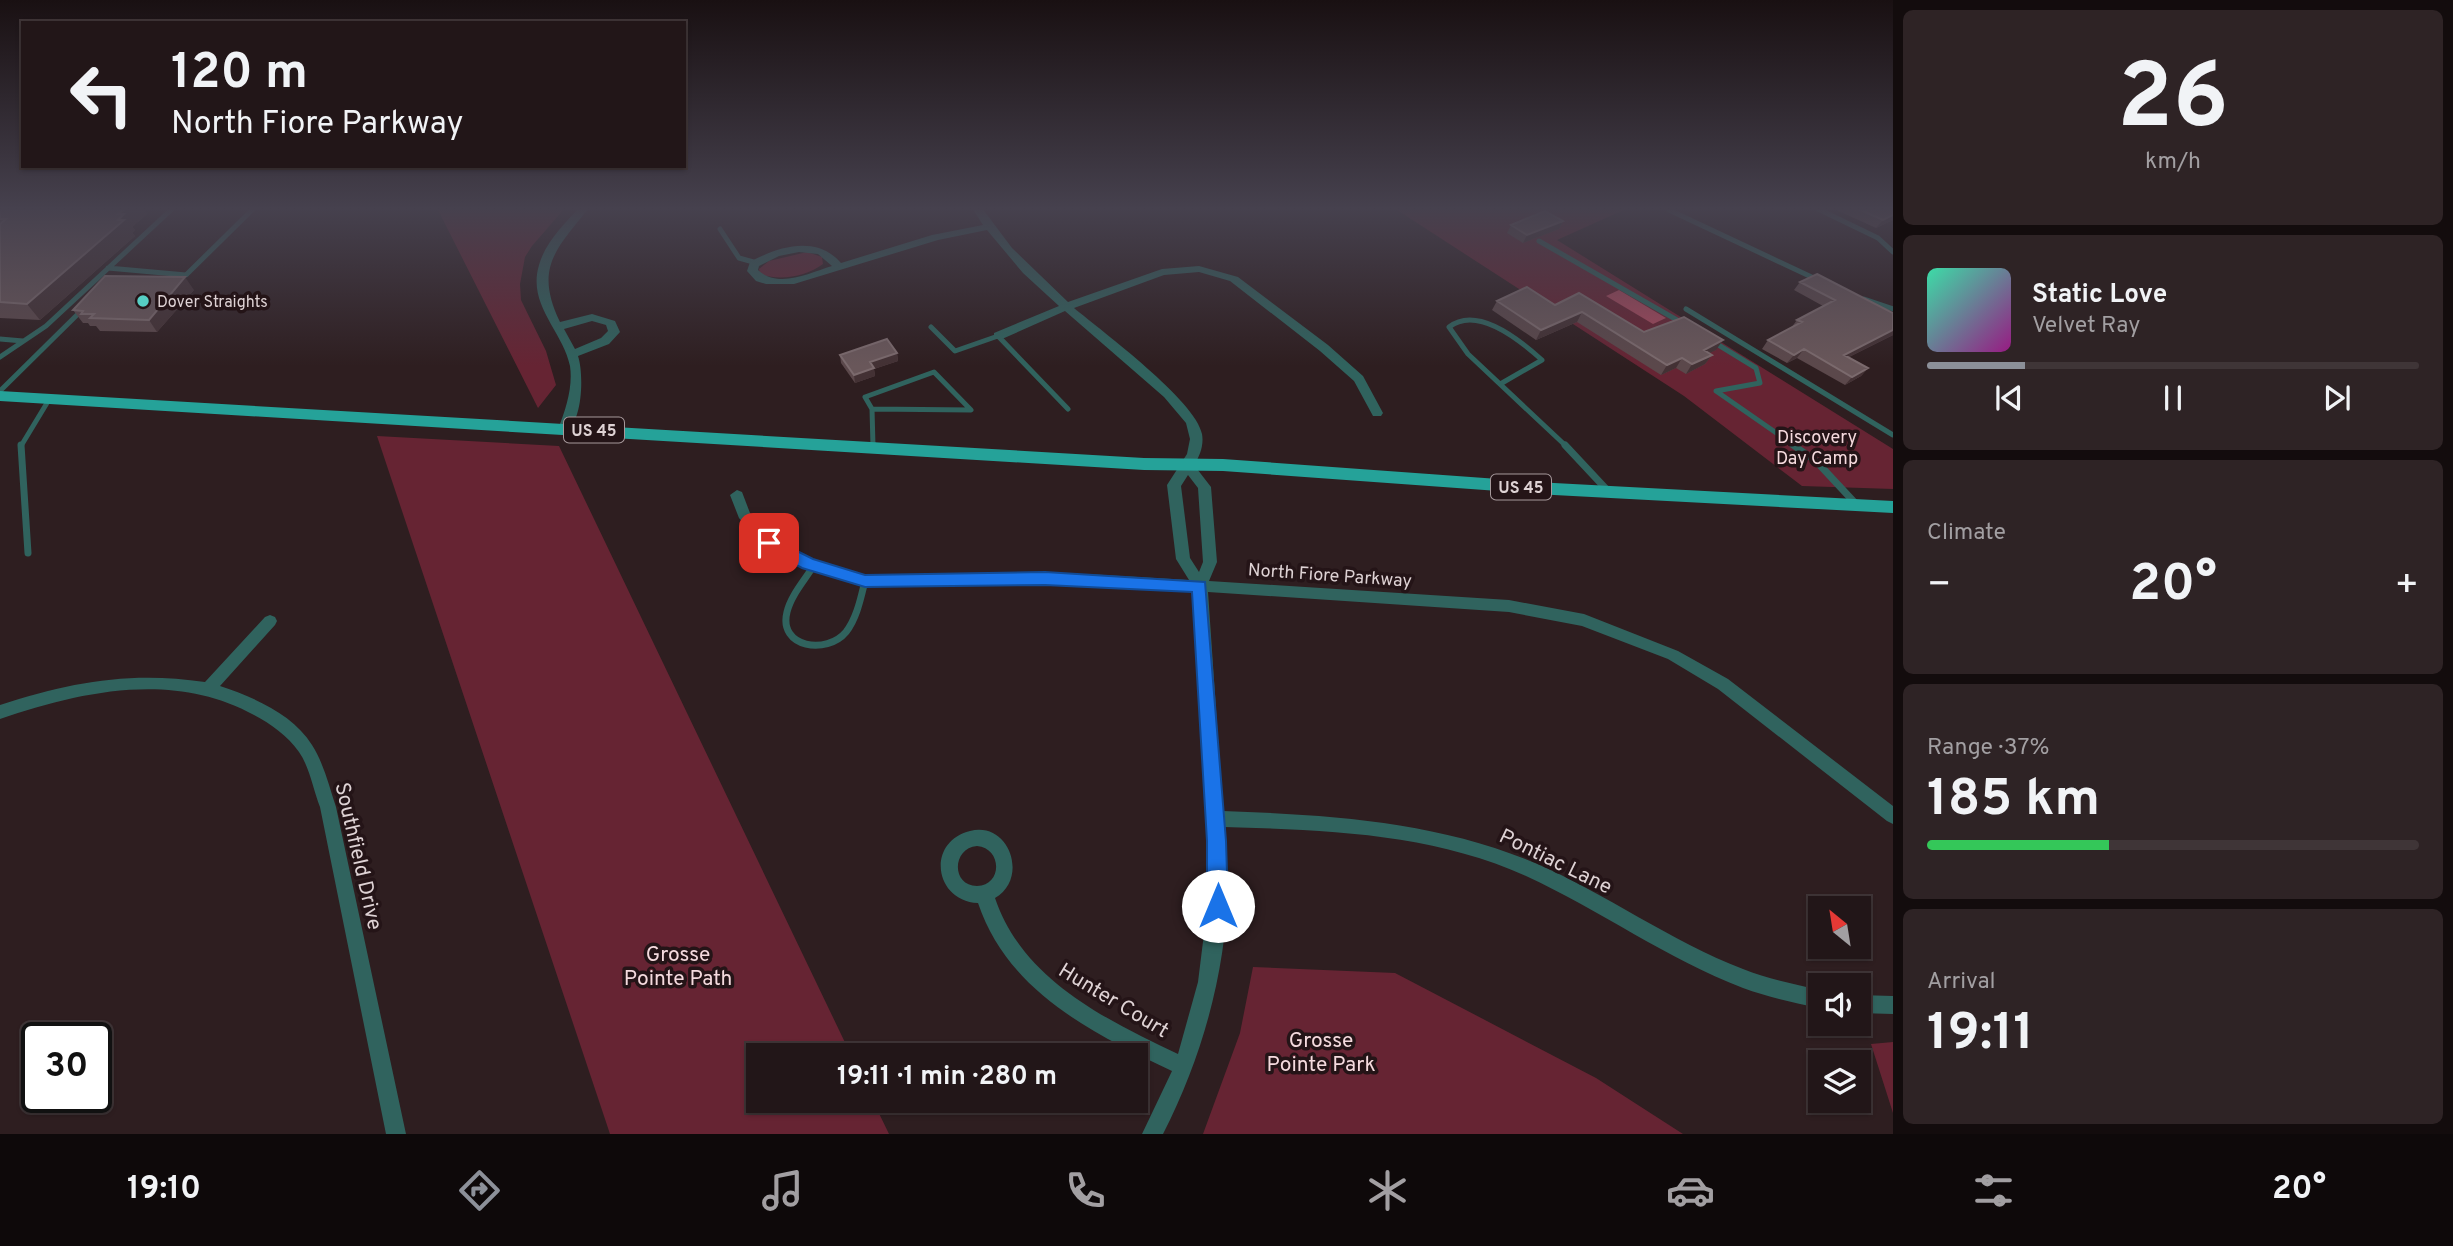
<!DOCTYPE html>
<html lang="en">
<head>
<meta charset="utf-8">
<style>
	body { margin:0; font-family:Overpass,sans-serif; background:#2e2325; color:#f1f3f6; height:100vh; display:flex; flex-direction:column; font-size:26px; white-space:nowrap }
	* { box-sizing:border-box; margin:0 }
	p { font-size:23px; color:#a29fa2 }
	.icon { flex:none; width:38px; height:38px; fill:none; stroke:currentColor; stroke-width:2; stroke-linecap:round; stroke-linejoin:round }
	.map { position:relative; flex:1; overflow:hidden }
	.side { display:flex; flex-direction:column; gap:10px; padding:10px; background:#130c0d; width:560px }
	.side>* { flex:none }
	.guide { position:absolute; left:21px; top:21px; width:665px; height:147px; border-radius:0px; box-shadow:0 2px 5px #0004,0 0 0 2px #3f3537; background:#221618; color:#f1f3f6; overflow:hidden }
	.needle { width:46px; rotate:330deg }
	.buttons { position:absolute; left:1808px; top:896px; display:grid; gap:14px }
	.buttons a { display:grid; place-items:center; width:63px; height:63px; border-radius:0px; background:#221618; box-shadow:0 2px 5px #0004,0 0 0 2px #3f3537; font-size:35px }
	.speed { position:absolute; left:21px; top:1022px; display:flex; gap:14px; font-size:35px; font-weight:700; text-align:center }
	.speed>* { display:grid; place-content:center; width:91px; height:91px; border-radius:50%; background:#221618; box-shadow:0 2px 5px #0004,0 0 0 2px #3f3537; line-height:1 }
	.speed .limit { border:4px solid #111; border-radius:10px; background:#fff; color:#111 }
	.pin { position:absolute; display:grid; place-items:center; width:60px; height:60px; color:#fff; margin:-30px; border-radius:14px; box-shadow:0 4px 10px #0006 }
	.me { position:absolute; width:77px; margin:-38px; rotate:0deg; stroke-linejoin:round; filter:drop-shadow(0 0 5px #0008) }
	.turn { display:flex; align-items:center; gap:24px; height:147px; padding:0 35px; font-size:32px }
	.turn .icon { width:91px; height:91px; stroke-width:2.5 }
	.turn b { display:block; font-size:49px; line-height:60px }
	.big { font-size:52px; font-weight:700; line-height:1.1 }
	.side .widget { flex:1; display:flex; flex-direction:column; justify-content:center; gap:10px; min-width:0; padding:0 24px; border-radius:10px; background:#2e2325 }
	.side .dial { align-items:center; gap:0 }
	.dial b { font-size:91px; line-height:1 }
	.song { display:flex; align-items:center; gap:21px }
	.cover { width:84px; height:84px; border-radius:10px; background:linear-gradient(135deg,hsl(160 70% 55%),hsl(310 70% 35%)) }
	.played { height:7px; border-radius:4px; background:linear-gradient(90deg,#8c9099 20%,#3f3537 20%) }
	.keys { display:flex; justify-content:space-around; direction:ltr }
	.heat { display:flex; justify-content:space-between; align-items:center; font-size:38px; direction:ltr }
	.charge { height:10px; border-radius:5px; background:linear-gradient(90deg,#34c759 37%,#3f3537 0) }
	.trip { position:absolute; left:746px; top:1043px; width:402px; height:70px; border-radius:0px; background:#221618; box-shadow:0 2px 5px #0004,0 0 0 2px #3f3537; font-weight:700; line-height:70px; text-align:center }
	.tabs { display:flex; height:112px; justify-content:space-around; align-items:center; background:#0e090a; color:#a29fa2 }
	.tabs .icon { width:49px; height:49px }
	.tabs .selected { color:#8c9099 }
	.tabs b { font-size:32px; color:#f1f3f6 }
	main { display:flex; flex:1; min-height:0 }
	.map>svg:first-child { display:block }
</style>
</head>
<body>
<main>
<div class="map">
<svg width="1893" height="1134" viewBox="0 0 1893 1134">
	<rect width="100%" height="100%" fill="#2e1e20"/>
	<path fill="#662433" d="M437,208h128l-33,38 -7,11 -5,27 1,16 25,51 10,34 -18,23z
		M1394,208h234l-71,32 336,209v40l-91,-3 -118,-90z
		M807,252l15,5 1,7c-17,13 -44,17 -63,10l-1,-5 10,-8z
		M377,436l182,10 292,609h-93v46h115l16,33h-279z
		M1253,967l142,6 201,105 87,56h-480l37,-101z
		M1893,1042v71l-22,-69z"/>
	<path fill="#a5495d" d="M1619,290l47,28 -13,6 -47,-28z"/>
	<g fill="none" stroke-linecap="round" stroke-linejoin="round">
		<path stroke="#30635e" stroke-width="5" d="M1816,208l62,30 15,14
			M1669,210l149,70
			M720,229l19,29 18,5
			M1539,241l145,83
			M108,268l78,7 68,-67
			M1864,299l29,10
			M1686,309l207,126
			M931,327l24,24 43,-15 70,73
			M0,339l23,2
			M1712,341l44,27 4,15 -44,8 79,55
			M0,357l46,-31 127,-118
			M934,372l37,38 -99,-1 -7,-12z
			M1502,383l40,-23c-22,-20 -65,-55 -93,-33l19,27 98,92
			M0,391l82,-81
			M872,409l1,37
			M21,446l29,-48"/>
		<path stroke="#30635e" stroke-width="7" d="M21,445l7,108
			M873,445v3
			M1565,445l43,46
			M1793,445l23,16 40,43
			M814,565c-9,15 -23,30 -27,47 -9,36 40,43 59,20 11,-14 15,-35 19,-51"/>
		<path fill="#30635e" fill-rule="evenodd" d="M579,208h10c-33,41 -55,60 -29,114l32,-8 23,7 5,11 -11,12 -31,12c6,18 5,68 -14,77l-6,-4c8,-20 15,-42 12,-63 -7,-35 -43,-61 -31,-101 6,-22 25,-41 40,-57zM592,321l14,4 2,6 -7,7 -26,11 -11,-20z
			M972,208h10l30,40 56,54 94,-33 37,-3 39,11 90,68 35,31 20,37 -2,3h-8l-19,-35 -34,-30 -90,-70 -31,-9 -35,3 -90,33c29,24 122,93 128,126 2,11 -2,22 -8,31l17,22 6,75 -8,19 300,19 75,14 94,37 50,28 165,127v18l-6,-3 -169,-132 -50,-30 -86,-33 -73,-14 -301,-20 15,219c107,4 212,10 312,52 72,31 135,78 208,106 25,10 51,15 77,21v18c-26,-5 -52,-11 -77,-20 -76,-29 -143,-78 -217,-112 -95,-43 -200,-46 -302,-49 1,20 4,40 4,59 -2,86 -26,172 -65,248h-21l30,-63c-80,-38 -164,-79 -194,-168 -44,-2 -52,-61 -8,-72 40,-10 59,48 25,67 27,81 111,122 183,156l20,-72 12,-97 -17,-294 -106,-7 -222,2 -62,-19 -39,-20 -25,-29 -9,-23 7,-5 5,2 8,21 24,26 39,20 52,17 222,-2 102,6 -13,-21 -9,-74 20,-31 3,-15 -4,-16 -22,-26 -99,-86 -63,28h-8v-6l65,-27 -36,-33 -36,-43 -49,10 -144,44h-28l-10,-3 -9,-10 3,-9c29,-16 67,-27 91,1l91,-28 51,-10zM799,252l19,2 14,12c-23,7 -53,23 -74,4l1,-4 20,-10zM1188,475l10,13 5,74 -4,10 -9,-14 -9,-72zM977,846c25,2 26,39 0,40 -26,0 -25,-38 0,-40z
			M270,615l5,2 2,4 -2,4 -55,61c33,11 73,28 92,59 12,19 17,41 24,62l70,327h-20l-66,-327c-7,-18 -10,-39 -21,-55 -11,-16 -28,-28 -45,-37 -80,-44 -172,-24 -254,4v-14c70,-23 131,-34 205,-23l60,-65z
			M1858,995l35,1v18l-35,-1z"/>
		<path fill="#25a299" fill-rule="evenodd" d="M0,391l1144,67 79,1 331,24 339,18v12l-339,-18 -331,-24 -79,-1 -1144,-69z"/>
	</g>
	<path fill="#5b484b" d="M0,208h143l4,6 -15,13 3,3 -3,3 3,3 -95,84 -40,-2z
		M1832,208h61v12l-17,8z
		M1563,221l-4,8 -36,14 -16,-10 4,-8z
		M1800,282l93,31v22l-44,22 19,11 -7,8 -16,9 -48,-27 -10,5 -25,-14 6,-9 23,-12 6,-8 26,-14 -29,-16z
		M194,290l-37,42 -57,-1 -4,-5h-6l-2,-3h-5l-10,-13z
		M1579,293l65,39 72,18 -7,3 3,2 -7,9 -19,10 -10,-6 -15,7 -84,-53 -41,18 -44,-30 5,-9 58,4z
		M897,353l1,8 -24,8 1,7 -20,7 -14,-20 -1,-8z"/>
	<path fill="#433134" d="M126,208h17l4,6 -15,13 3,3 -3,3 3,3 -95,84 -13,-16 91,-84v-6z
		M1893,215v5l-17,8 7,-8z
		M1563,221l-4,8 -36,14 4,-8z
		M185,277l9,13 -37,42 -8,-12z
		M1582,312l-5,10 -41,18 5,-10z
		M1893,330v5l-56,28 7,-8z
		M1723,340l-7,10 -19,9 7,-9z
		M1804,349l-7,9 -10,5 7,-8z
		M897,353l1,8 -24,8 1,7 -20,7 -1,-8 16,-13z
		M1712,355l-7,9 -19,10 6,-10z
		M1682,358l-6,10 -15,7 6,-10z
		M1868,368l-7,8 -16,9 7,-8z"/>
	<path fill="#69575a" stroke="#7b6a6d" stroke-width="2" d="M0,208h126l-8,6h6l-6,6h6l-97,84 -27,-2v-78l6,-5h-6z
		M1856,208h37v7l-10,5z
		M1545,211l18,10 -36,14 -16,-10z
		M1817,274l76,39v17l-49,25 24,13 -16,9 -48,-28 -10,6 -26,-15 34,-18 -5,-2 38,-20 -35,-18z
		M105,276l80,1 -36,43 -59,-2 4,-4h-13l2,-3 -10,-1z
		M1527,287l28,18 24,-12 65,39 40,-15 39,23 -19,10 8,5 -20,9 -10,-6 -15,7 -85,-53 -41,18 -44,-29z
		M887,339l10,14 -27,9 4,6 -20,7 -14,-20z"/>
	<linearGradient id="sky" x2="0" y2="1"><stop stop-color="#191012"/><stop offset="0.57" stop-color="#46414e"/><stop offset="1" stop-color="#46414e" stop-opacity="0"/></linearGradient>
	<rect width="1893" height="366" fill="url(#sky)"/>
	<path fill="#1a73e8" stroke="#114b97" stroke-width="2" d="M769,537l44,22 52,16 180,-3 160,10 21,259 2,65 -3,7 -7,3 -8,-3 -3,-7v-65l-15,-249 -147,-7 -180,2 -63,-19 -39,-21 -2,-4z"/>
	<circle fill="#56cec4" stroke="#241417" stroke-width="2.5" cx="143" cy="301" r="7"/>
	<g text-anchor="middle" stroke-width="7" stroke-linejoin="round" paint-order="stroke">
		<g font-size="16" fill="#ded2d4" stroke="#241417" text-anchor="start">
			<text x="157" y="307">Dover Straights</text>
		</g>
		<g fill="#241417" stroke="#a6999b" stroke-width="2">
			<rect x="564" y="417.5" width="60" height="25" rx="5"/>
			<rect x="1491" y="474.5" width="60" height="25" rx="5"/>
		</g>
		<g font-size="16" font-weight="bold" fill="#ded2d4">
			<text x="594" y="436">US 45</text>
			<text x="1521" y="493">US 45</text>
		</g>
		<g font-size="18" fill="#f5dade" stroke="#241417">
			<text x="1817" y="443">Discovery<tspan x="1817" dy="21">Day Camp</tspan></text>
		</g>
		<g font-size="18" fill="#ded2d4" stroke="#241417">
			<text transform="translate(1330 575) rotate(4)" y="6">North Fiore Parkway</text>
		</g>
		<g font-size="21" fill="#ded2d4" stroke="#241417">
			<text transform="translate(359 856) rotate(77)" y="7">Southfield Drive</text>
			<text transform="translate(1556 861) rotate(26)" y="7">Pontiac Lane</text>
			<text transform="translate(1114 1000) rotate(31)" y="7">Hunter Court</text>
		</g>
		<g font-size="21" fill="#f5dade" stroke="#241417">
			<text x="678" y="961">Grosse<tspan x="678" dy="24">Pointe Path</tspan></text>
			<text x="1321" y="1047">Grosse<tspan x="1321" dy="24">Pointe Park</tspan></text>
		</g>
	</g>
</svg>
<div class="buttons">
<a><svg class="needle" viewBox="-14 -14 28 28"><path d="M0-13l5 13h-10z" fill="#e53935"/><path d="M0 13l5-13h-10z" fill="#a29fa2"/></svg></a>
<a><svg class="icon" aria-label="sound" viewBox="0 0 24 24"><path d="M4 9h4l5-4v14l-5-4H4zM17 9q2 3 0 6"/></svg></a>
<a><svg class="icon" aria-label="layers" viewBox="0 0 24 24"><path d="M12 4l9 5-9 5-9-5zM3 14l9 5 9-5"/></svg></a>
</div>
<div class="speed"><div class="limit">30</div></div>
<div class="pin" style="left:769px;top:543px;background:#d93025"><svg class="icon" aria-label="arrive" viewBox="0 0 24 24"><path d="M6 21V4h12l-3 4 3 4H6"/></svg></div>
<svg class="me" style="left:1218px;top:906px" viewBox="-20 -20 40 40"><circle r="19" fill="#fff"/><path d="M0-13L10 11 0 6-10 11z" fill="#1a73e8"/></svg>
<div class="trip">19:11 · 1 min · 280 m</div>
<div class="guide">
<div class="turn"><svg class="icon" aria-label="left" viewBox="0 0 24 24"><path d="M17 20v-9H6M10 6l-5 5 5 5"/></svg><div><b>120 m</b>North Fiore Parkway</div></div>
</div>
</div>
<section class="side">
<div class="widget dial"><b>26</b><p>km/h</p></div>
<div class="widget">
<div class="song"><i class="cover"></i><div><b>Static Love</b><p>Velvet Ray</p></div></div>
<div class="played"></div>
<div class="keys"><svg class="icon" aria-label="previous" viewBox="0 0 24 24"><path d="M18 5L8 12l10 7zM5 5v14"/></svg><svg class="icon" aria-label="pause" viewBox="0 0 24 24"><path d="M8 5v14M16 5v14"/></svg><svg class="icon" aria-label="next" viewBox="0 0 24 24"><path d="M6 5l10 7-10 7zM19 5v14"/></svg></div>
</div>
<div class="widget"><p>Climate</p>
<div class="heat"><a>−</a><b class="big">20°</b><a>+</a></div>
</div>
<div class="widget"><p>Range · 37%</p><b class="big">185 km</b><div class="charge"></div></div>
<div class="widget"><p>Arrival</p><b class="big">19:11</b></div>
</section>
</main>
<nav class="tabs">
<b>19:10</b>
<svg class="icon selected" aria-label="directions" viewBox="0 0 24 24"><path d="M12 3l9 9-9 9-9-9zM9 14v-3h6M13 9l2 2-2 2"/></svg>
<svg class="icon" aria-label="music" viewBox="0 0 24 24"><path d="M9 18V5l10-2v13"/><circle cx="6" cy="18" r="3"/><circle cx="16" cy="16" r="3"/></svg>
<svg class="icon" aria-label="phone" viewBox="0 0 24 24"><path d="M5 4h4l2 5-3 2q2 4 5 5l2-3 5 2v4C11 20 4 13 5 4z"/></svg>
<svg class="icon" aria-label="climate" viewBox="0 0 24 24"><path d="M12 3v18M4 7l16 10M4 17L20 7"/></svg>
<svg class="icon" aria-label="car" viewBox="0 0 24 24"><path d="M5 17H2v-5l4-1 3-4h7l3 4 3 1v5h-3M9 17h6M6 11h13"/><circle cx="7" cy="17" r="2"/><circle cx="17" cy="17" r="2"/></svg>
<svg class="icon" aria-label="filters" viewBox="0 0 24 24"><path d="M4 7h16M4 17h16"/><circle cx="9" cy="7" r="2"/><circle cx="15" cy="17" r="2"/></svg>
<b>20°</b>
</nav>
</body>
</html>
